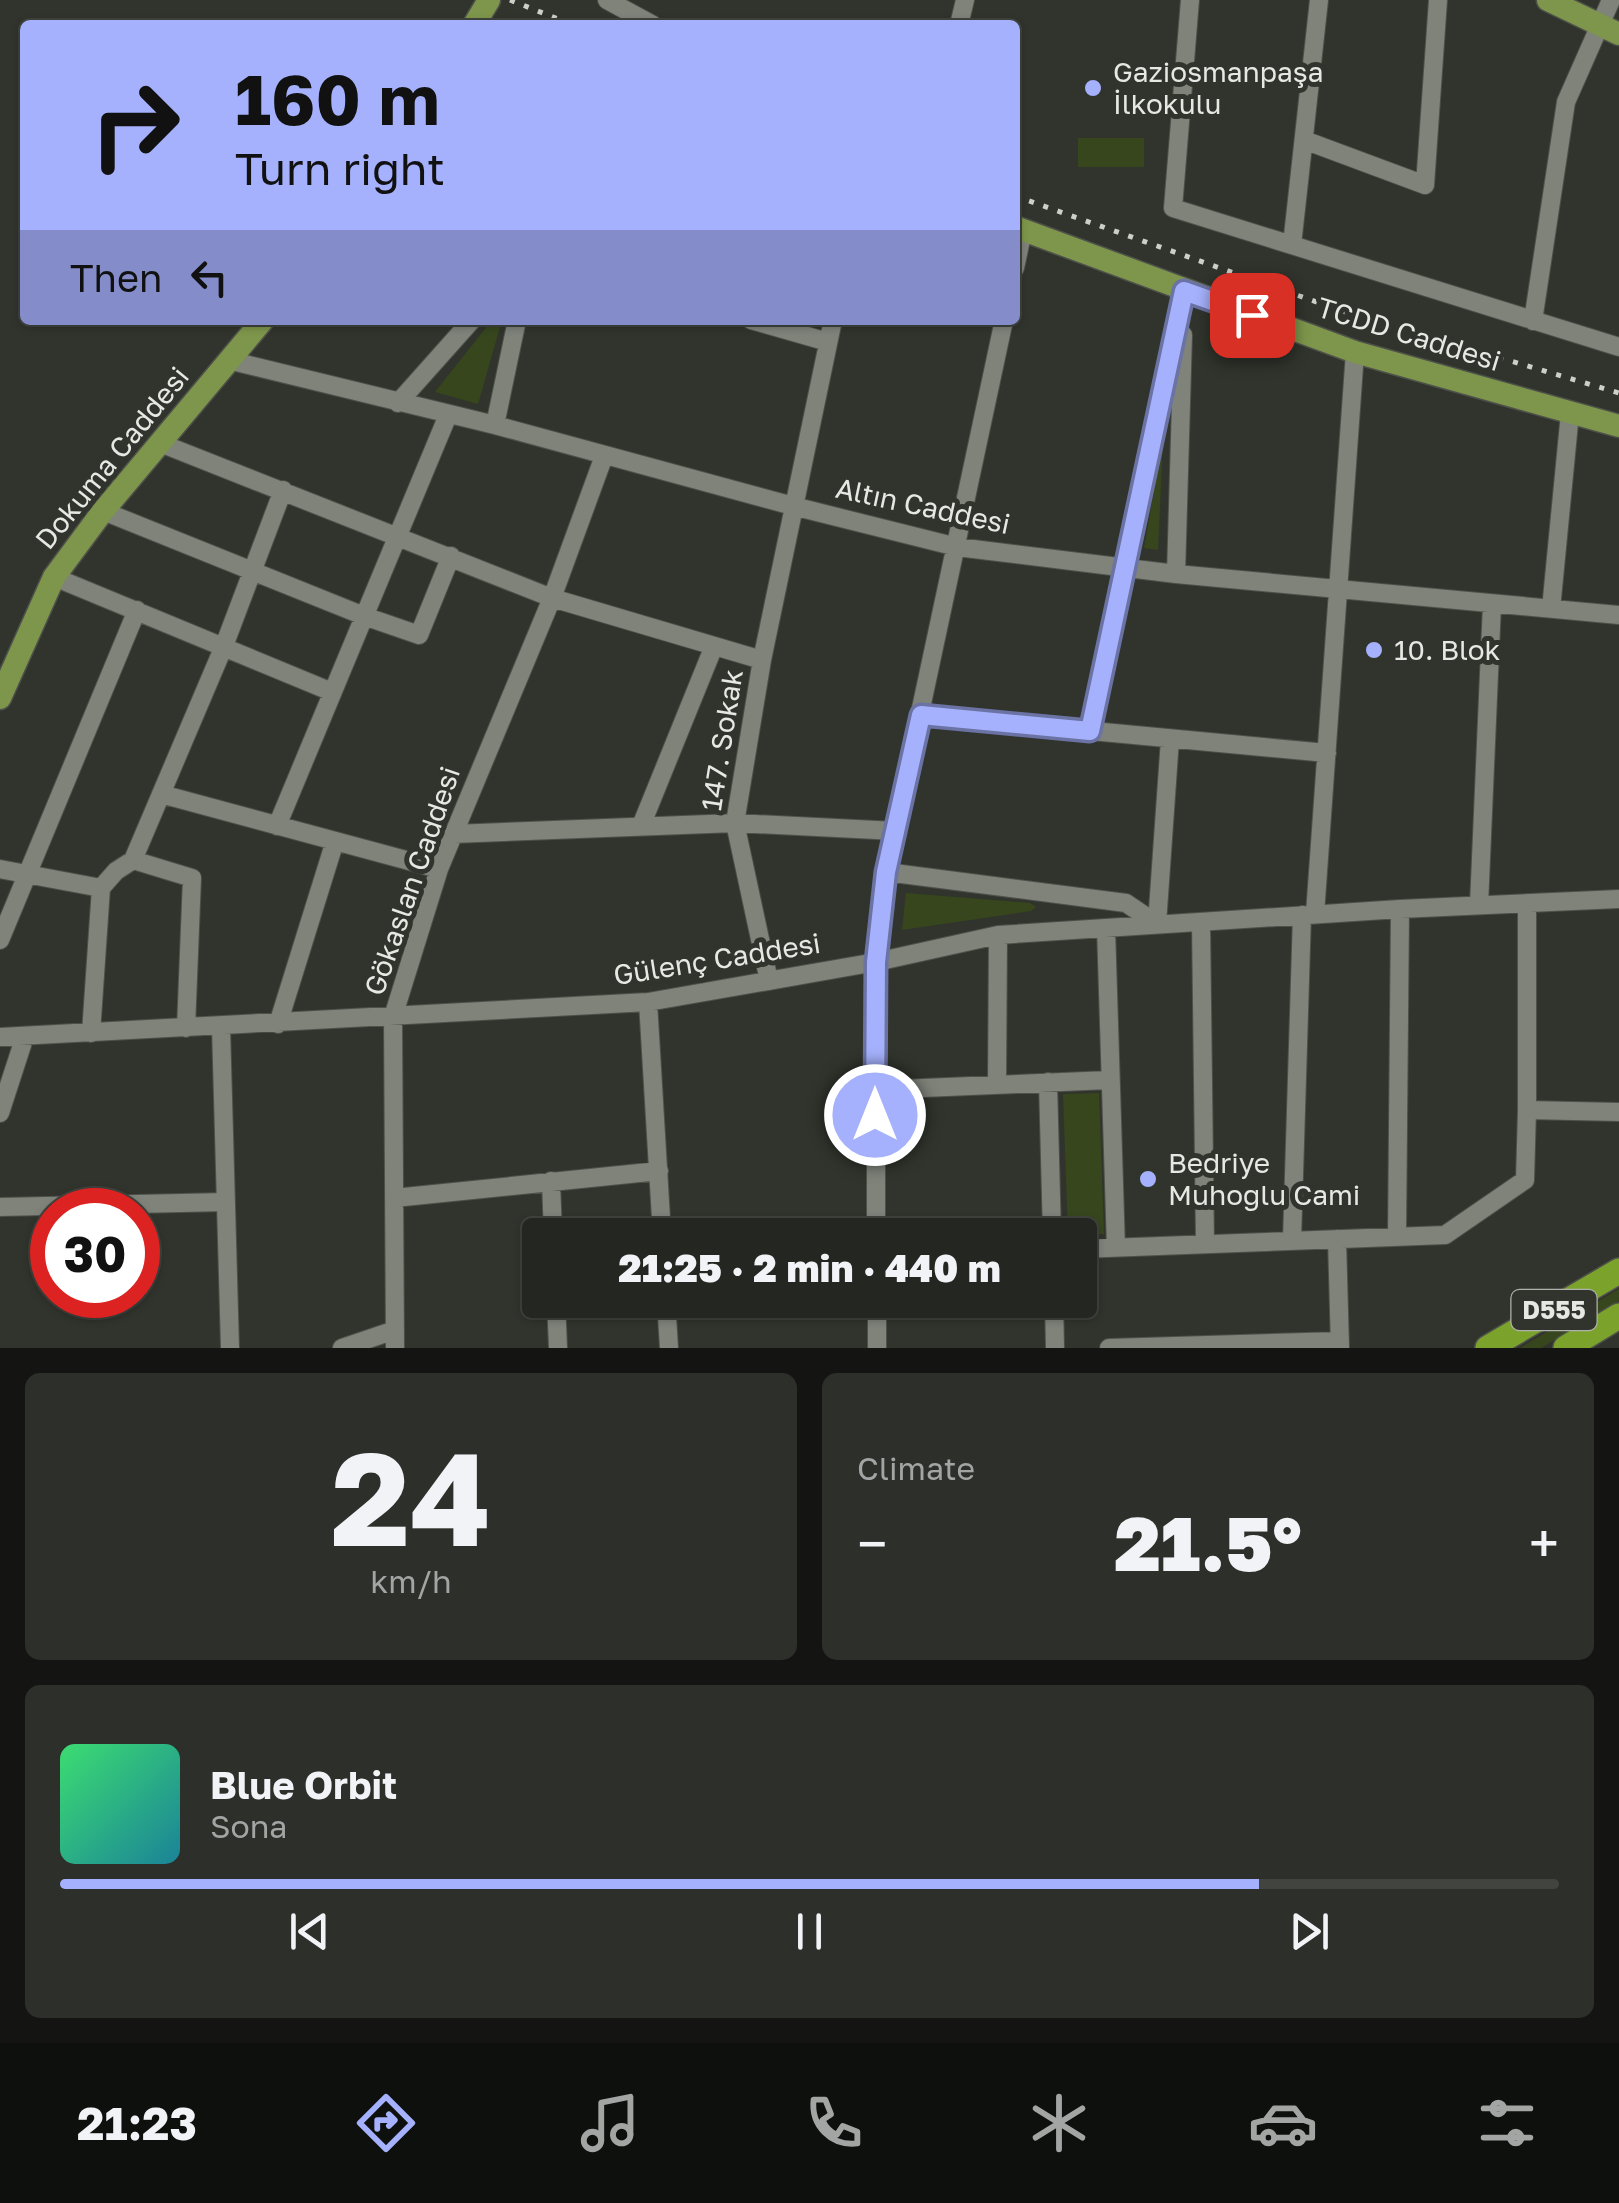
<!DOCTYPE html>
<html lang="en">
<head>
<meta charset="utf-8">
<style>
	body { margin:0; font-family:"Golos Text",sans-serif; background:#2c2f2a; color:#f1f3f6; height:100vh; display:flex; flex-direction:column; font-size:38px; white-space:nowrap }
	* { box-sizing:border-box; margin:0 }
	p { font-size:32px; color:#a3a5a5 }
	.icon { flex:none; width:55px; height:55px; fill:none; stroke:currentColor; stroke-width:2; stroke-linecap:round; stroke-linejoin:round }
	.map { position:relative; height:1348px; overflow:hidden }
	.panel { display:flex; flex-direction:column; gap:25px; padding:25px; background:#141512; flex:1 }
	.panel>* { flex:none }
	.top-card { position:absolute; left:20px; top:20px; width:1000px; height:305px; border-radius:10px; box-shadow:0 2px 8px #0004,0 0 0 2px #41443f; background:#a5b1fc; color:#111; overflow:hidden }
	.speed { position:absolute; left:30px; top:1188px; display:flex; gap:20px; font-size:50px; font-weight:700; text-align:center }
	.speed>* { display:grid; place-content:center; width:130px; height:130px; border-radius:50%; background:#242721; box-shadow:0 2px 8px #0004,0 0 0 2px #41443f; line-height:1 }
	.speed .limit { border:15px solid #d22; background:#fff; color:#111 }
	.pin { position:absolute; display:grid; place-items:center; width:85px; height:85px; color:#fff; margin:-42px; border-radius:20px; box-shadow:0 5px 15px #0006 }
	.me { position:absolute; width:110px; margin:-55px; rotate:0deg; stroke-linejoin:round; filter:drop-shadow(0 0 8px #0008) }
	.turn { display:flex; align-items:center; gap:35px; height:210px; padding:0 50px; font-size:45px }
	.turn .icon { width:130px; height:130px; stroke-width:2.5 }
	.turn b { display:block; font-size:70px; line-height:85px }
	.then { display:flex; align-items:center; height:95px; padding:0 50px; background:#0003; gap:20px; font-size:38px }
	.big { font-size:75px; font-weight:800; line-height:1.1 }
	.panel .tile { flex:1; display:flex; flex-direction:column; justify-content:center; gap:15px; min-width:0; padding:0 35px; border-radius:15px; background:#2c2f2a }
	.panel .dial { align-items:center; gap:0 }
	.dial b { font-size:130px; line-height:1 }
	.song { display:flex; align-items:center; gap:30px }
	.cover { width:120px; height:120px; border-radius:15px; background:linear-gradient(135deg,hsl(140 70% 55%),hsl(190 70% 35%)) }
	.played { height:10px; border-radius:5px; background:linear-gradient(90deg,#a5b1fc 80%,#41443f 80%) }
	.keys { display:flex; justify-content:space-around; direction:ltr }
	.heat { display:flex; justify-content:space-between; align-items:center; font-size:55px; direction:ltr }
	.panel .tiles { flex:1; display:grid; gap:25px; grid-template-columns:1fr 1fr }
	.tile:last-child { grid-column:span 2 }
	.trip { position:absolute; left:522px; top:1218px; width:575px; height:100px; border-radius:10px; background:#242721; box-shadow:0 2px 8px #0004,0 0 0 2px #41443f; font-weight:800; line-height:100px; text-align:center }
	.dock { display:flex; height:160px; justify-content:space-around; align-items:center; background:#0e100d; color:#a3a5a5 }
	.dock .icon { width:70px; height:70px }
	.dock .selected { color:#a5b1fc }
	.dock b { font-size:45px; color:#f1f3f6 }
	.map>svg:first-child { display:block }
</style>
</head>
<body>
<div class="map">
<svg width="1619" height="1348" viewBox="0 0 1619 1348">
	<rect width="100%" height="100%" fill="#30342c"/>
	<path fill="#37461d" d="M1078,138h66v29h-66z
		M492,320h10l-24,84 -43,-12z
		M1163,440l-5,110 -14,-2z
		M906,893l124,10 6,4 -5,4 -129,19z
		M1099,1093l5,141 -36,1 -5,-141z
		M1619,1289v12l-78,47h-21z"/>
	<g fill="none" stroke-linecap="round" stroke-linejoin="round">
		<defs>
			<path id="minor" d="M607,0l46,25
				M1190,0l-17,208 446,139
				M959,25l6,-25
				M1304,140l121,45 13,-185
				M1292,245l27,-245
				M1015,268l8,-38
				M751,320l77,22
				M1533,321l33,-219 45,-102
				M232,361l263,64 298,81 164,41 219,27 443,41
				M398,403l74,-83
				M495,425l22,-105
				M160,443l392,155 210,62
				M103,511l261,105 55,19 32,-79
				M1176,574l7,-239
				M54,577l278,115
				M1551,609l19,-196
				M921,715l406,38
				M1090,731l94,-440
				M161,794l278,75
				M277,826l171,-411
				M641,826l73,-180
				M453,834l282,-11 161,8
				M133,860l59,18 -6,150
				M0,869l101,19
				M886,872l240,31 31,21
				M1527,904v206
				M1479,905l13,-301
				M1315,914l40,-562
				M1201,922l4,322
				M1157,924l13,-185
				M1106,928l10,320
				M0,940l137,-330
				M769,981l-34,-158 27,-163 71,-340
				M648,1002l14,233
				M278,1024l57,-183
				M221,1027l9,321
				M91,1033l10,-145 15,-17 17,-11 91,-214 59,-156
				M0,1037l648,-35 228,-40 122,-27 402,-26 219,-10
				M1048,1082l4,153
				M997,1085l1,-150
				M875,1090l234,-10
				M0,1113l25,-77
				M551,1181l2,54
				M394,1198l265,-27
				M0,1207l226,-5
				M876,1235v-273l10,-90 118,-552
				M1397,1236l3,-327
				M1337,1239l3,109
				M1292,1240l10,-325
				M1080,1249l365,-14 80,-55 2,-70 92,2
				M556,1300l2,48
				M666,1300l3,48
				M877,1300v48
				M1054,1300l1,48
				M342,1348l53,-18
				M395,1348l-2,-331 46,-148 113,-271 52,-142
				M1109,1348l231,-7"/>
			<path id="major" d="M1548,0l71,34
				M474,25l15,-25
				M1015,227l340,125 264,74
				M0,698l54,-121 49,-66 160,-191"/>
			<path id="highway" d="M1488,1348l131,-77
				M1566,1348l53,-32"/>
		</defs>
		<use href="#minor" stroke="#4e504a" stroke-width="20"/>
		<use href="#major" stroke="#4e504a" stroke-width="25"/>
		<use href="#highway" stroke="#4e504a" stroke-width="28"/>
		<use href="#minor" stroke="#7f837a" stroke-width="18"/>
		<use href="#major" stroke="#7d964b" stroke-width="22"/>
		<use href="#highway" stroke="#7ba32b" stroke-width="25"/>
		<path stroke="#cdcfc9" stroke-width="5" stroke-dasharray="5 10" stroke-linecap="butt" d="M510,0l63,25
			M1015,196l330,116 274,81"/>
	</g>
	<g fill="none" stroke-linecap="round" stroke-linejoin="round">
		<defs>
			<path id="route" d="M875,1115l1,-153 10,-90 35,-157 169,16 94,-440 68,24"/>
		</defs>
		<use href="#route" stroke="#6b73a4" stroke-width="25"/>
		<use href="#route" stroke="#a5b1fc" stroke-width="18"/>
	</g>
	<g fill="#a5b1fc" stroke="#30342c" stroke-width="4">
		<circle cx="1093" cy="88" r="10"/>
		<circle cx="1374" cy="650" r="10"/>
		<circle cx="1148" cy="1179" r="10"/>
	</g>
	<g text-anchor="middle" stroke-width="10" stroke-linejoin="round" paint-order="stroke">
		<rect fill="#30342c" stroke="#afb2ac" stroke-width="2.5" x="1511.5" y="1290" width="85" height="40" rx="8"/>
		<g font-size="25" font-weight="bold" fill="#e6e8e3">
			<text x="1554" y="1319">D555</text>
		</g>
		<g font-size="28" fill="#e6e8e3" stroke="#30342c" text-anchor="start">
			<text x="1113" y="82">Gaziosmanpaşa<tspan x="1113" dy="32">İlkokulu</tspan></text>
			<text x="1394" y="660">10. Blok</text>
			<text x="1168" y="1173">Bedriye<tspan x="1168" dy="32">Muhoğlu Cami</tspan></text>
		</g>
		<g font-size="28" fill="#e6e8e3" stroke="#30342c">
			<text transform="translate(1409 334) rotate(17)" y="10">TCDD Caddesi</text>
			<text transform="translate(112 458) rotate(-51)" y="10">Dokuma Caddesi</text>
			<text transform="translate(923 506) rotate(12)" y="10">Altın Caddesi</text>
			<text transform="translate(722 740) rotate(-81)" y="10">147. Sokak</text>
			<text transform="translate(412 881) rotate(-71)" y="10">Gökaslan Caddesi</text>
			<text transform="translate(717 959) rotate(-9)" y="10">Gülenç Caddesi</text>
		</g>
	</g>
</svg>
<div class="speed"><div class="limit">30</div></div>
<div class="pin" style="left:1252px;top:315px;background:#d93025"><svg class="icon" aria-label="arrive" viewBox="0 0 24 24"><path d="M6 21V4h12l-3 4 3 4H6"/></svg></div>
<svg class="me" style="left:875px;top:1115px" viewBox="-20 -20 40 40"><circle r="17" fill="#a5b1fc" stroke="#fff" stroke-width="3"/><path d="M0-11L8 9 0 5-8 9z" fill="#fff"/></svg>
<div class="trip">21:25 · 2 min · 440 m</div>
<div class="top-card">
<div class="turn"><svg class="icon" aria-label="right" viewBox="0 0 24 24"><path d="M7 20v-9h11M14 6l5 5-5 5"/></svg><div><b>160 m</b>Turn right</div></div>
<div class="then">Then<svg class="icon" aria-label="left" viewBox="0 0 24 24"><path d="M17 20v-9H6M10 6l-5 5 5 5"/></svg></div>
</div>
</div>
<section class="panel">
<div class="tiles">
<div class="tile dial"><b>24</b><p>km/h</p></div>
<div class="tile"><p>Climate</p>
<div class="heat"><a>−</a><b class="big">21.5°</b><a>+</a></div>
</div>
<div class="tile">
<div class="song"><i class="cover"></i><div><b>Blue Orbit</b><p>Sona</p></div></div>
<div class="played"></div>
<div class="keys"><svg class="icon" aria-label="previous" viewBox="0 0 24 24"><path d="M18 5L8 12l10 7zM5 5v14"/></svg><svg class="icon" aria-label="pause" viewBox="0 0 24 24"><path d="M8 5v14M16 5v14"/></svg><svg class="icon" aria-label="next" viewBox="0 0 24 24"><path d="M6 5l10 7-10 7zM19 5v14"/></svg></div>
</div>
</div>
</section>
<nav class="dock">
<b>21:23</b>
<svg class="icon selected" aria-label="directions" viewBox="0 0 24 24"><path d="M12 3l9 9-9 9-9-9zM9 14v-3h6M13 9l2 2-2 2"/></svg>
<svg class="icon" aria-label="music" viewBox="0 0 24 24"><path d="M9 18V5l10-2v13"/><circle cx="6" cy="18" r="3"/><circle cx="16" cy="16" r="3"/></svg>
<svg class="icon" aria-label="phone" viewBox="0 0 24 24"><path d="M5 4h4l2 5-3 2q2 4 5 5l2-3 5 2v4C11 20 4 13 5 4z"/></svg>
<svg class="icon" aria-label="climate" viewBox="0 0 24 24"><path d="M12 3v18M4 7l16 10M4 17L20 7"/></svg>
<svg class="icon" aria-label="car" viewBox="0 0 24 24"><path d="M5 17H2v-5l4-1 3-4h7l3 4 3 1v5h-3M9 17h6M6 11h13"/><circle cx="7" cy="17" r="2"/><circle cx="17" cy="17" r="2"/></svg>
<svg class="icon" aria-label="filters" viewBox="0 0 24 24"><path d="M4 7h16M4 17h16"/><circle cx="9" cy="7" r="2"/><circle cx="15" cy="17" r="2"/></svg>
</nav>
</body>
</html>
